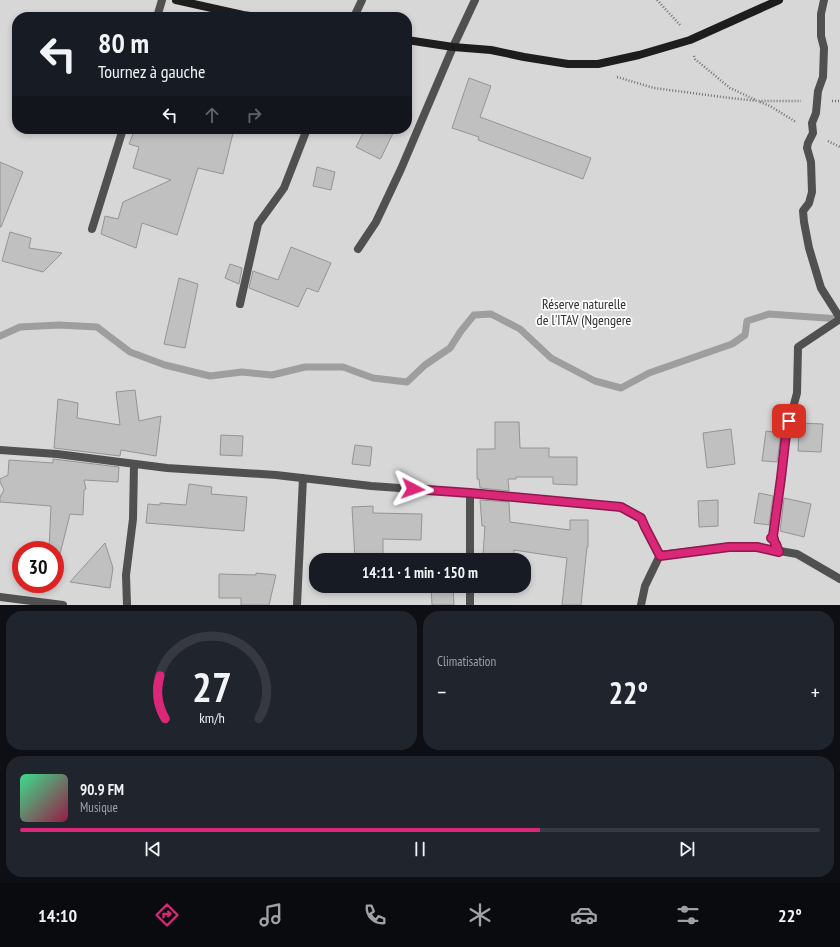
<!DOCTYPE html>
<html lang="fr">
<head>
<meta charset="utf-8">
<style>
	body { margin:0; font-family:"PT Sans Narrow",sans-serif; background:#20242c; color:#f1f3f6; height:100vh; display:flex; flex-direction:column; font-size:15px; white-space:nowrap }
	* { box-sizing:border-box; margin:0 }
	p { font-size:13px; color:#9ea1a6 }
	.icon { flex:none; width:22px; height:22px; fill:none; stroke:currentColor; stroke-width:2; stroke-linecap:round; stroke-linejoin:round }
	.map { position:relative; height:605px; overflow:hidden }
	.side { display:flex; flex-direction:column; gap:6px; padding:6px; background:#0d0f14; flex:1 }
	.side>* { flex:none }
	.hud { position:absolute; left:12px; top:12px; width:400px; height:122px; border-radius:16px; box-shadow:0 2px 6px #0003; background:#171b24; color:#f1f3f6; overflow:hidden }
	.speed { position:absolute; left:12px; top:541px; display:flex; gap:8px; font-size:20px; font-weight:700; text-align:center }
	.speed>* { display:grid; place-content:center; width:52px; height:52px; border-radius:50%; background:#171b24; box-shadow:0 2px 6px #0003; line-height:1 }
	.speed .limit { border:6px solid #d22; background:#fff; color:#111 }
	.pin { position:absolute; display:grid; place-items:center; width:34px; height:34px; color:#fff; margin:-17px; border-radius:8px; box-shadow:0 2px 6px #0006 }
	.me { position:absolute; width:44px; margin:-22px; rotate:94deg; stroke-linejoin:round; filter:drop-shadow(0 0 3px #0008) }
	.turn { display:flex; align-items:center; gap:14px; height:84px; padding:0 20px; font-size:18px }
	.turn .icon { width:52px; height:52px; stroke-width:2.5 }
	.turn b { display:block; font-size:28px; line-height:34px }
	.lanes { display:flex; align-items:center; height:38px; padding:0 20px; background:#0003; justify-content:center; gap:20px; direction:ltr }
	.lanes .off { opacity:.35 }
	.big { font-size:30px; font-weight:800; line-height:1.1 }
	.side .card { flex:1; display:flex; flex-direction:column; justify-content:center; gap:6px; min-width:0; padding:0 14px; border-radius:16px; background:#20242c }
	.side .dial { align-items:center; gap:0 }
	.dial svg { height:104px; overflow:visible; fill:none; stroke:#363941; stroke-width:7; stroke-linecap:round; text-anchor:middle }
	.dial text { fill:#f1f3f6; stroke:none }
	.song { display:flex; align-items:center; gap:12px }
	.cover { width:48px; height:48px; border-radius:6px; background:linear-gradient(135deg,hsl(150 70% 55%),hsl(340 70% 35%)) }
	.played { height:4px; border-radius:2px; background:linear-gradient(90deg,#db2777 65%,#363941 65%) }
	.keys { display:flex; justify-content:space-around; direction:ltr }
	.heat { display:flex; justify-content:space-between; align-items:center; font-size:22px; direction:ltr }
	.side .tiles { flex:1; display:grid; gap:6px; grid-template-columns:1fr 1fr }
	.card:last-child { grid-column:span 2 }
	.trip { position:absolute; left:309px; top:553px; width:222px; height:40px; border-radius:16px; background:#171b24; box-shadow:0 2px 6px #0003; font-weight:800; line-height:40px; text-align:center }
	.dock { display:flex; height:64px; justify-content:space-around; align-items:center; background:#090b0e; color:#9ea1a6 }
	.dock .icon { width:28px; height:28px }
	.dock .current { color:#db2777 }
	.dock b { font-size:18px; color:#f1f3f6 }
	.map>svg:first-child { display:block }
</style>
</head>
<body>
<div class="map">
<svg width="840" height="605" viewBox="0 0 840 605">
	<rect width="100%" height="100%" fill="#fff"/>
	<path fill="#d7d7d7" fill-rule="evenodd" d="M0,0h840v605h-840zM17,17h390v112h-390zM21,550h34v34h-34zM316,560h208v26h-208z"/>
	<g fill="none" stroke-linecap="round" stroke-linejoin="round">
		<path stroke="#9e9e9e" stroke-width="7" d="M0,336l20,-9 39,-2 38,2 33,25 35,13 45,11 32,-4 30,3 33,-8h38l30,11 34,4 18,-17 25,-17 11,-17 13,-16 17,-1 29,15 31,29 44,23 26,7 28,-15 83,-29 13,-9 2,-14 22,-7 71,5"/>
	</g>
	<path fill="#c0c0c0" stroke="#949494" d="M469,78l22,8 -11,31 111,41 -8,21 -105,-39 1,-3 -27,-9z
		M135,129h99l-11,45 -25,-6 -21,67 -35,-12 -6,25 -35,-14 4,-18 13,3 5,-17 48,-22 -38,-12 6,-21 -10,-3z
		M365,129h30l-14,29 -1,1 -24,-12z
		M0,162l23,10 -22,55h-1z
		M317,167l18,5 -4,18 -18,-4z
		M10,232l21,6 -2,10 33,5 -19,19 -41,-11z
		M291,247l40,16 -13,29 -11,-4 -9,19 -49,-19 4,-17 25,9z
		M230,264l12,4 -3,16 -14,-6z
		M179,278l19,6 -13,64 -21,-4z
		M135,390l4,31 22,-5 -5,40 -35,-6 -1,6 -66,-8 4,-49 20,4 -1,15 43,7 -4,-33z
		M495,422h24l1,26h29v9h28v28l-24,-1v-7h-37v2h-8l1,12 -29,-3 -1,-9h-2v-30h18z
		M799,423l24,1 -2,28 -23,-1z
		M731,429l4,35 -28,4 -4,-35z
		M766,431l15,2 -4,29 -12,-1h-3z
		M221,435l22,1 -1,20 -22,-1z
		M355,445l17,2 -2,19 -18,-2z
		M53,459l66,8 -1,15 -34,-2 2,9 -2,1 -1,25 -13,-1 -13,52h-2v-16h-6l2,-44 -51,-4v-5l4,-7 -4,-8v-3l8,-4 1,-15 44,3z
		M189,484l23,3 -1,7 36,3 -3,34 -98,-8 2,-19 12,1v-2l26,2z
		M759,493l14,3 -4,29 -15,-2z
		M784,498l27,6 -7,33 -24,-6z
		M480,500l29,2 1,20 60,8v-10h18v27h-1l-6,58h-19l5,-47 -53,-8v7l-31,-2 2,-29h-3z
		M718,500v26l-19,1 -1,-26z
		M373,506v7l49,1 -1,26 -38,-1v21h-28l-3,-53z
		M105,543l8,25 -3,20 -40,-6z
		M256,573l20,2 -7,30h-28v-7h-22v-24l37,1z
		M431,586h22l1,19h-22z"/>
	<g fill="none" stroke-linecap="round" stroke-linejoin="round">
		<path stroke="#727272" stroke-width="2.5" stroke-dasharray="1 2" stroke-linecap="butt" d="M657,0l24,26
			M694,56l1,3 35,29 26,12
			M617,77l37,11 76,10 29,3h42
			M832,101h8
			M760,102l10,4 26,16
			M828,141l12,6"/>
		<path stroke="#505050" stroke-width="8" d="M824,0l-3,14v22l3,12 -1,29 -5,14 -2,22 -4,10 1,10 -5,10 -1,5 4,14 1,30 -3,11 -6,8 1,11 5,26 12,40 19,30
			M157,17l5,-17
			M354,17l8,-17
			M92,229l31,-100
			M358,249l18,-27 25,-53 52,-122 22,-47
			M240,304l18,-80 26,-36 23,-59
			M0,450l57,4 110,14 109,7 95,11 99,7 151,14 20,11 4,9 15,28
			M779,552c-1,-5 -4,-8 -5,-13h-1l-1,-1v1l-1,-1 2,-2 8,-58 5,-44 11,-41 1,-46 42,-28
			M660,555l69,-8h28l40,7 43,25
			M470,560v-67
			M0,597l63,8
			M127,605l-1,-30 7,-56 1,-55
			M297,605l6,-127
			M470,605v-19
			M641,605l4,-19 15,-31"/>
		<path stroke="#1d1d1d" stroke-width="8" d="M176,0l67,15 15,2
			M407,40l46,7 38,3 33,7 44,7h30l41,-9 51,-15 89,-40"/>
	</g>
	<g fill="none" stroke-linecap="round" stroke-linejoin="round">
		<defs>
			<path id="route" d="M413,489l57,4 151,14 20,11 4,9 15,29 69,-9h28l22,5 -3,-8h-1l-1,-5h-1l-1,-1v1l-1,-1 2,-2 8,-58 5,-44 3,-13"/>
		</defs>
		<use href="#route" stroke="#8e194d" stroke-width="10"/>
		<use href="#route" stroke="#db2777" stroke-width="7"/>
	</g>
	<g text-anchor="middle" stroke-width="3.5" stroke-linejoin="round" paint-order="stroke">
		<g font-size="14" fill="#2e2e2e" stroke="#fff">
			<text x="584" y="309">Réserve naturelle<tspan x="584" dy="16">de l'ITAV (Ngengere</tspan></text>
		</g>
	</g>
</svg>
<div class="speed"><div class="limit">30</div></div>
<div class="pin" style="left:789px;top:421px;background:#d93025"><svg class="icon" aria-label="arrive" viewBox="0 0 24 24"><path d="M6 21V4h12l-3 4 3 4H6"/></svg></div>
<svg class="me" style="left:413px;top:489px" viewBox="-20 -20 40 40"><path d="M0-17L14 15 0 8-14 15z" fill="#db2777" stroke="#fff" stroke-width="4"/></svg>
<div class="trip">14:11 · 1 min · 150 m</div>
<div class="hud">
<div class="turn"><svg class="icon" aria-label="left" viewBox="0 0 24 24"><path d="M17 20v-9H6M10 6l-5 5 5 5"/></svg><div><b>80 m</b>Tournez à gauche</div></div>
<div class="lanes"><svg class="icon" aria-label="left" viewBox="0 0 24 24"><path d="M17 20v-9H6M10 6l-5 5 5 5"/></svg><svg class="icon off" aria-label="ahead" viewBox="0 0 24 24"><path d="M12 20V5M6 11l6-6 6 6"/></svg><svg class="icon off" aria-label="right" viewBox="0 0 24 24"><path d="M7 20v-9h11M14 6l5 5-5 5"/></svg></div>
</div>
</div>
<section class="side">
<div class="tiles">
<div class="card dial"><svg viewBox="0 0 100 80">
<path d="M14 69A42 42 0 1 1 86 69"/>
<path d="M14 69A42 42 0 0 1 10 36" stroke="#db2777"/>
<text x="50" y="56" font-size="32" font-weight="700">27</text>
<text x="50" y="72" font-size="11">km/h</text>
</svg></div>
<div class="card"><p>Climatisation</p>
<div class="heat"><a>−</a><b class="big">22°</b><a>+</a></div>
</div>
<div class="card">
<div class="song"><i class="cover"></i><div><b>90.9 FM</b><p>Musique</p></div></div>
<div class="played"></div>
<div class="keys"><svg class="icon" aria-label="previous" viewBox="0 0 24 24"><path d="M18 5L8 12l10 7zM5 5v14"/></svg><svg class="icon" aria-label="pause" viewBox="0 0 24 24"><path d="M8 5v14M16 5v14"/></svg><svg class="icon" aria-label="next" viewBox="0 0 24 24"><path d="M6 5l10 7-10 7zM19 5v14"/></svg></div>
</div>
</div>
</section>
<nav class="dock">
<b>14:10</b>
<svg class="icon current" aria-label="directions" viewBox="0 0 24 24"><path d="M12 3l9 9-9 9-9-9zM9 14v-3h6M13 9l2 2-2 2"/></svg>
<svg class="icon" aria-label="music" viewBox="0 0 24 24"><path d="M9 18V5l10-2v13"/><circle cx="6" cy="18" r="3"/><circle cx="16" cy="16" r="3"/></svg>
<svg class="icon" aria-label="phone" viewBox="0 0 24 24"><path d="M5 4h4l2 5-3 2q2 4 5 5l2-3 5 2v4C11 20 4 13 5 4z"/></svg>
<svg class="icon" aria-label="climate" viewBox="0 0 24 24"><path d="M12 3v18M4 7l16 10M4 17L20 7"/></svg>
<svg class="icon" aria-label="car" viewBox="0 0 24 24"><path d="M5 17H2v-5l4-1 3-4h7l3 4 3 1v5h-3M9 17h6M6 11h13"/><circle cx="7" cy="17" r="2"/><circle cx="17" cy="17" r="2"/></svg>
<svg class="icon" aria-label="filters" viewBox="0 0 24 24"><path d="M4 7h16M4 17h16"/><circle cx="9" cy="7" r="2"/><circle cx="15" cy="17" r="2"/></svg>
<b>22°</b>
</nav>
</body>
</html>
